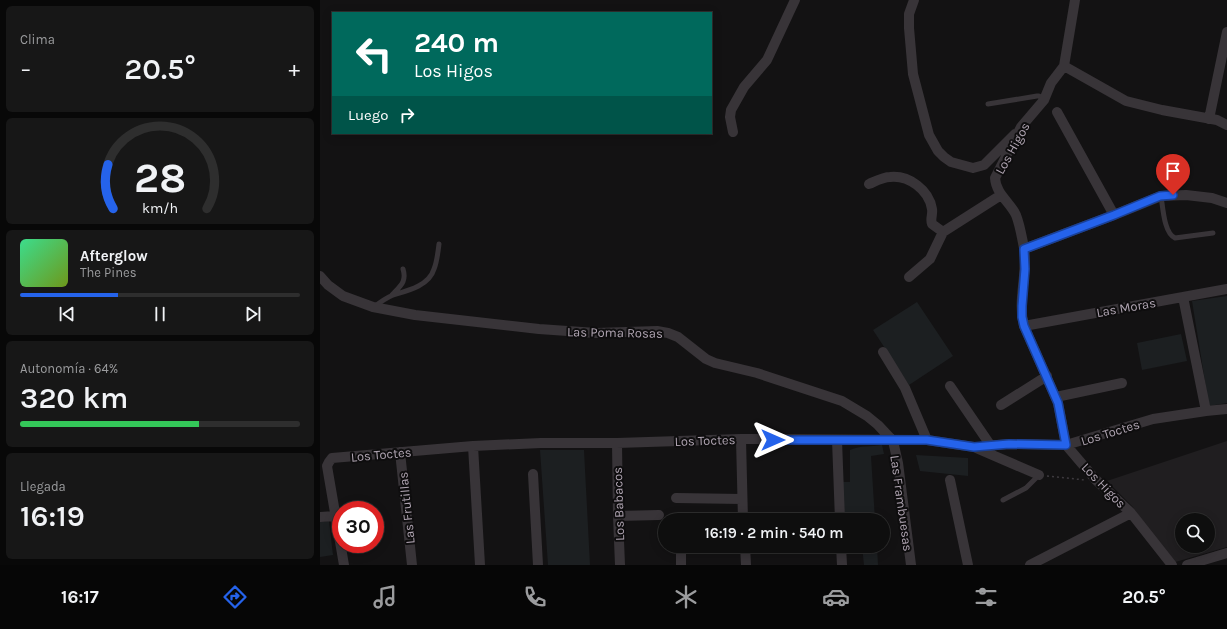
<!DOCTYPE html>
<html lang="es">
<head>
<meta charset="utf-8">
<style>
	body { margin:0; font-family:Karla,sans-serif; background:#171717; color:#f1f3f6; height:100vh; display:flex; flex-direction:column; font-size:15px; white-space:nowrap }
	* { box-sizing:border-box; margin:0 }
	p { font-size:13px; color:#9b9c9e }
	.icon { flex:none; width:22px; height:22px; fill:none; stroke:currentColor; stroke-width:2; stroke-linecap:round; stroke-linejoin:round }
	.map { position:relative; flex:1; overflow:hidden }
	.panel { display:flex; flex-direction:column; gap:6px; padding:6px; background:#080808; width:320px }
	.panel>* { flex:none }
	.guide { position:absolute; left:12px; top:12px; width:380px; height:122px; border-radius:0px; box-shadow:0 2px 10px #0003,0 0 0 1px #2e2e2e; background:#00695c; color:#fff; overflow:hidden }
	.tools { position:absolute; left:855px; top:513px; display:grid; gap:8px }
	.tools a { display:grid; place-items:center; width:40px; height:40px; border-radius:50%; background:#0e0e0e; box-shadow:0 2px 10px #0003,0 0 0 1px #2e2e2e; font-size:20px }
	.speed { position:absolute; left:12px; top:501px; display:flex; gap:8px; font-size:20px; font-weight:700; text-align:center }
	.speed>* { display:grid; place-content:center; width:52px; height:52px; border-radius:50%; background:#0e0e0e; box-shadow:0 2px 10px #0003,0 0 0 1px #2e2e2e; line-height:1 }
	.speed .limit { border:6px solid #d22; background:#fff; color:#111 }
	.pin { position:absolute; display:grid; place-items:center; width:34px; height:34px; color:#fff; margin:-41px -17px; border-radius:50% 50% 50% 0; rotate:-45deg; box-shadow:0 0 4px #0007 }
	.pin .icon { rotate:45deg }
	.me { position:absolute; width:44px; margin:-22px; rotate:90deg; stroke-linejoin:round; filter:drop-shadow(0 0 3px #0008) }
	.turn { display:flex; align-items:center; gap:14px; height:84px; padding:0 16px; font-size:18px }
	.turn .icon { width:52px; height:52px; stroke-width:2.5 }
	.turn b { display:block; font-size:28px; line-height:34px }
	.then { display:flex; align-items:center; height:38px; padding:0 16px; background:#0003; gap:8px; font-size:15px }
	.big { font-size:30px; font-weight:600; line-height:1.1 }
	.panel .tile { flex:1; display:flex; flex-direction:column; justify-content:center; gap:6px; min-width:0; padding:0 14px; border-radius:6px; background:#171717 }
	.panel .dial { align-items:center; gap:0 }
	.dial svg { height:104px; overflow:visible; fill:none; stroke:#2e2e2e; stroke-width:7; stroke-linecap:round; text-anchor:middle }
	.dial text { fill:#f1f3f6; stroke:none }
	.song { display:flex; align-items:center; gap:12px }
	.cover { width:48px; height:48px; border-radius:6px; background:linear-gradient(135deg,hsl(150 70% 55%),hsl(80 70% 35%)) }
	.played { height:4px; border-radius:2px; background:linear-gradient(90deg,#2563eb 35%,#2e2e2e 35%) }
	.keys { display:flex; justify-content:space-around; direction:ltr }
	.heat { display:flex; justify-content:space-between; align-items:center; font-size:22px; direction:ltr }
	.charge { height:6px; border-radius:3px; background:linear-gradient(90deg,#34c759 64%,#2e2e2e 0) }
	.trip { position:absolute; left:338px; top:513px; width:232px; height:40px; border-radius:20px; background:#0e0e0e; box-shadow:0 2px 10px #0003,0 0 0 1px #2e2e2e; font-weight:600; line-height:40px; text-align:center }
	.dock { display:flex; height:64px; justify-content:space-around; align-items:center; background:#060606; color:#9b9c9e }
	.dock .icon { width:28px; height:28px }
	.dock .on { color:#2563eb }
	.dock b { font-size:18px; color:#f1f3f6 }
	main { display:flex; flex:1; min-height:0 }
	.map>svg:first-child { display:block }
</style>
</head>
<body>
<main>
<section class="panel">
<div class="tile"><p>Clima</p>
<div class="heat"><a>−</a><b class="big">20.5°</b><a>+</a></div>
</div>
<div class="tile dial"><svg viewBox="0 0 100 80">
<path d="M14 69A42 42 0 1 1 86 69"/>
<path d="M14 69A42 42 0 0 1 10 35" stroke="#2563eb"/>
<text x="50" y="56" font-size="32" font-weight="700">28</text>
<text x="50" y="72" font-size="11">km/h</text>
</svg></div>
<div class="tile">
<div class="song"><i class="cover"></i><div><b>Afterglow</b><p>The Pines</p></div></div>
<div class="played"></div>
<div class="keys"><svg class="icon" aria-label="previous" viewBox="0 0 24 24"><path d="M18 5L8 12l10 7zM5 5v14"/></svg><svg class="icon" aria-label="pause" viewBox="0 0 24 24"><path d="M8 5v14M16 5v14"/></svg><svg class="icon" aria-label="next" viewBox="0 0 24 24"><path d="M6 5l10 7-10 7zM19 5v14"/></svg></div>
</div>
<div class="tile"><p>Autonomía · 64%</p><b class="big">320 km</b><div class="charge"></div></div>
<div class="tile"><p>Llegada</p><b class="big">16:19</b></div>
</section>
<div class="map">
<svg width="907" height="565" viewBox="0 0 907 565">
	<rect width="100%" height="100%" fill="#131213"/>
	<path fill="#201e20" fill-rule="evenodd" d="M907,441v106l-55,16 -40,-57 -25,-25zM862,520h26v26h-26z"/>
	<path fill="#1c1f21" d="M907,296v107l-18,3 -17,-105z
		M597,302l36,54 -44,29 -36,-55z
		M861,334l6,27 -45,9 -5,-27z
		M562,445l2,9 -13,2 4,64h-31l-2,-38h8v-32c11,-5 20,-3 32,-5z
		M220,450h44l6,115h-42z
		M596,455l52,3v18l-48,-5z
		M9,521l4,34 -13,2v-35z
		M542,546h15l1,19h-14z"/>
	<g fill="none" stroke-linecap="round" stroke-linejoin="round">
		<path stroke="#3e3a3f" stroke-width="1.5" stroke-dasharray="2 3" stroke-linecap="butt" d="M727,476l38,4"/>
		<path stroke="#383438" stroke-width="5" d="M668,104l49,-8h2l5,4
			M841,196c2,12 3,37 14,42l38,-5
			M72,295c8,-9 15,-13 11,-26
			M54,307c5,-4 12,-9 19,-12 14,-4 36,-9 41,-26 3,-7 4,-17 5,-25
			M683,500l23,-12 13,-13"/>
		<path stroke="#383438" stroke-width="10" d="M594,0l-5,14v14l4,46 16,61 9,16 6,6 7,5 22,6 11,-3 31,-31
			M755,0l-11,66 -13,17 -7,17 -23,27 -26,51c1,16 15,24 21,37 4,10 6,23 8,33 4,26 -7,52 0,78l34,77 8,42 29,34 36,34 41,52
			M744,66l62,35 36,9 55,10 10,5
			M737,112l57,103
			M889,119l18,-87
			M413,132l-3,-15 1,-7 13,-23 23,-27 28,-60
			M549,184c7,-3 14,-7 21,-7 19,-2 39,13 42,32 1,5 -2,10 0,15l11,8
			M704,249l90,-34 47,-19 25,-1 26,3 15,5
			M0,276l8,9 15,11 30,11 42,8 124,14 57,4 61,-2 11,2 10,4 28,22 9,4 42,10 85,28 25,15 11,9 15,16 5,22 13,102
			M589,277l21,-18 13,-27 58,-37
			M863,297l23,114
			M704,326l203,-37
			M563,352l22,36 22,52
			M630,386l41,60
			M736,397l66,-14
			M681,405l46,-29
			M421,439l2,81
			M517,440l3,80
			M297,443l1,73 2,49
			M153,446l7,119
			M656,448l63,27
			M80,452l12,113
			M213,474l5,91
			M630,480l18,85
			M356,498l66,1
			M298,516l41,-1
			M0,517l15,-1
			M425,546l1,19
			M521,546l1,19
			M361,550v15
			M24,565l-17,-99 2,-4 3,-4 141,-12 68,-3h76l124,-4 186,1 47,7 35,-3 57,1 87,-26 53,-8 21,-2
			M710,565l101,-52
			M867,565l40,-12"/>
	</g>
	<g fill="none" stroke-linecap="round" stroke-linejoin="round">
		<defs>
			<path id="route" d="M453,440h154l47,7 35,-3 57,1 -8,-42 -34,-77 -2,-9v-11l3,-37 -1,-20 90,-34 46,-19 13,-1"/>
		</defs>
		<use href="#route" stroke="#184099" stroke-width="10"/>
		<use href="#route" stroke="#2563eb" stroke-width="7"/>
	</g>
	<g text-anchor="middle" stroke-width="4" stroke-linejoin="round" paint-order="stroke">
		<g font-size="13" fill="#b0a5b2" stroke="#0e0d0e">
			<text transform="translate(692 148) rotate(-61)" y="5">Los Higos</text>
			<text transform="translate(806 307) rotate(-10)" y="5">Las Moras</text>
			<text transform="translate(295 332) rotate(1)" y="5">Las Poma Rosas</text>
			<text transform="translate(790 432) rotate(-17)" y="5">Los Toctes</text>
			<text transform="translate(385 440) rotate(-2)" y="5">Los Toctes</text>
			<text transform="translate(61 454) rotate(-5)" y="5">Los Toctes</text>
			<text transform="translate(784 485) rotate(46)" y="5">Los Higos</text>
			<text transform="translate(582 503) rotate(82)" y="5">Las Frambuesas</text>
			<text transform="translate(298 504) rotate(-92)" y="5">Los Babacos</text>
			<text transform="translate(86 508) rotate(-96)" y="5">Las Frutillas</text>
		</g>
	</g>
</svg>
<div class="tools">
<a><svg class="icon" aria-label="search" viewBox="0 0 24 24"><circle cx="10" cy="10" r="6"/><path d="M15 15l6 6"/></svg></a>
</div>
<div class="speed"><div class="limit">30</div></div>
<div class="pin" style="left:853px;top:195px;background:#d93025"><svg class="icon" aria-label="arrive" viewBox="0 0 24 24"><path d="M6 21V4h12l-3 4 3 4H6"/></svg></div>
<svg class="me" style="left:453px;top:440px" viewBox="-20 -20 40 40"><path d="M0-17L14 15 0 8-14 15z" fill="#2563eb" stroke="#fff" stroke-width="4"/></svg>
<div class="trip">16:19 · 2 min · 540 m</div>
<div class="guide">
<div class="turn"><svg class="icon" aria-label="left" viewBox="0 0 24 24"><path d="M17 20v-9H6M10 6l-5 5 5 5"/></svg><div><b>240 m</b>Los Higos</div></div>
<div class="then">Luego<svg class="icon" aria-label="right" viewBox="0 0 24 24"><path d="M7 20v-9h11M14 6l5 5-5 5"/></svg></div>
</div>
</div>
</main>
<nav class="dock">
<b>16:17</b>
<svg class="icon on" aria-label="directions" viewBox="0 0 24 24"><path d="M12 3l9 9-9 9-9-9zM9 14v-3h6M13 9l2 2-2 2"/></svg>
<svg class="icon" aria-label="music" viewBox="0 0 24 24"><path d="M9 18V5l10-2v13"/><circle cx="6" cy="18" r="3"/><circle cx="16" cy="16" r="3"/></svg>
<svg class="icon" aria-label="phone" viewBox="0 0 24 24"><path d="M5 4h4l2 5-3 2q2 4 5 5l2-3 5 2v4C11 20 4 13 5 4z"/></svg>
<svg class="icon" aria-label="climate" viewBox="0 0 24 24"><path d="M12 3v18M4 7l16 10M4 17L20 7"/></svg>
<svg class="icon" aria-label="car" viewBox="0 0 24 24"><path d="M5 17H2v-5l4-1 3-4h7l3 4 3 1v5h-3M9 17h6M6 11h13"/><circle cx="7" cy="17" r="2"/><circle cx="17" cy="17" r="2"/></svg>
<svg class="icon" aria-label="filters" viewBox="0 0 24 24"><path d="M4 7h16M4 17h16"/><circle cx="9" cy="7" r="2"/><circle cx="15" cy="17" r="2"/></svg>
<b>20.5°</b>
</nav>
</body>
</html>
